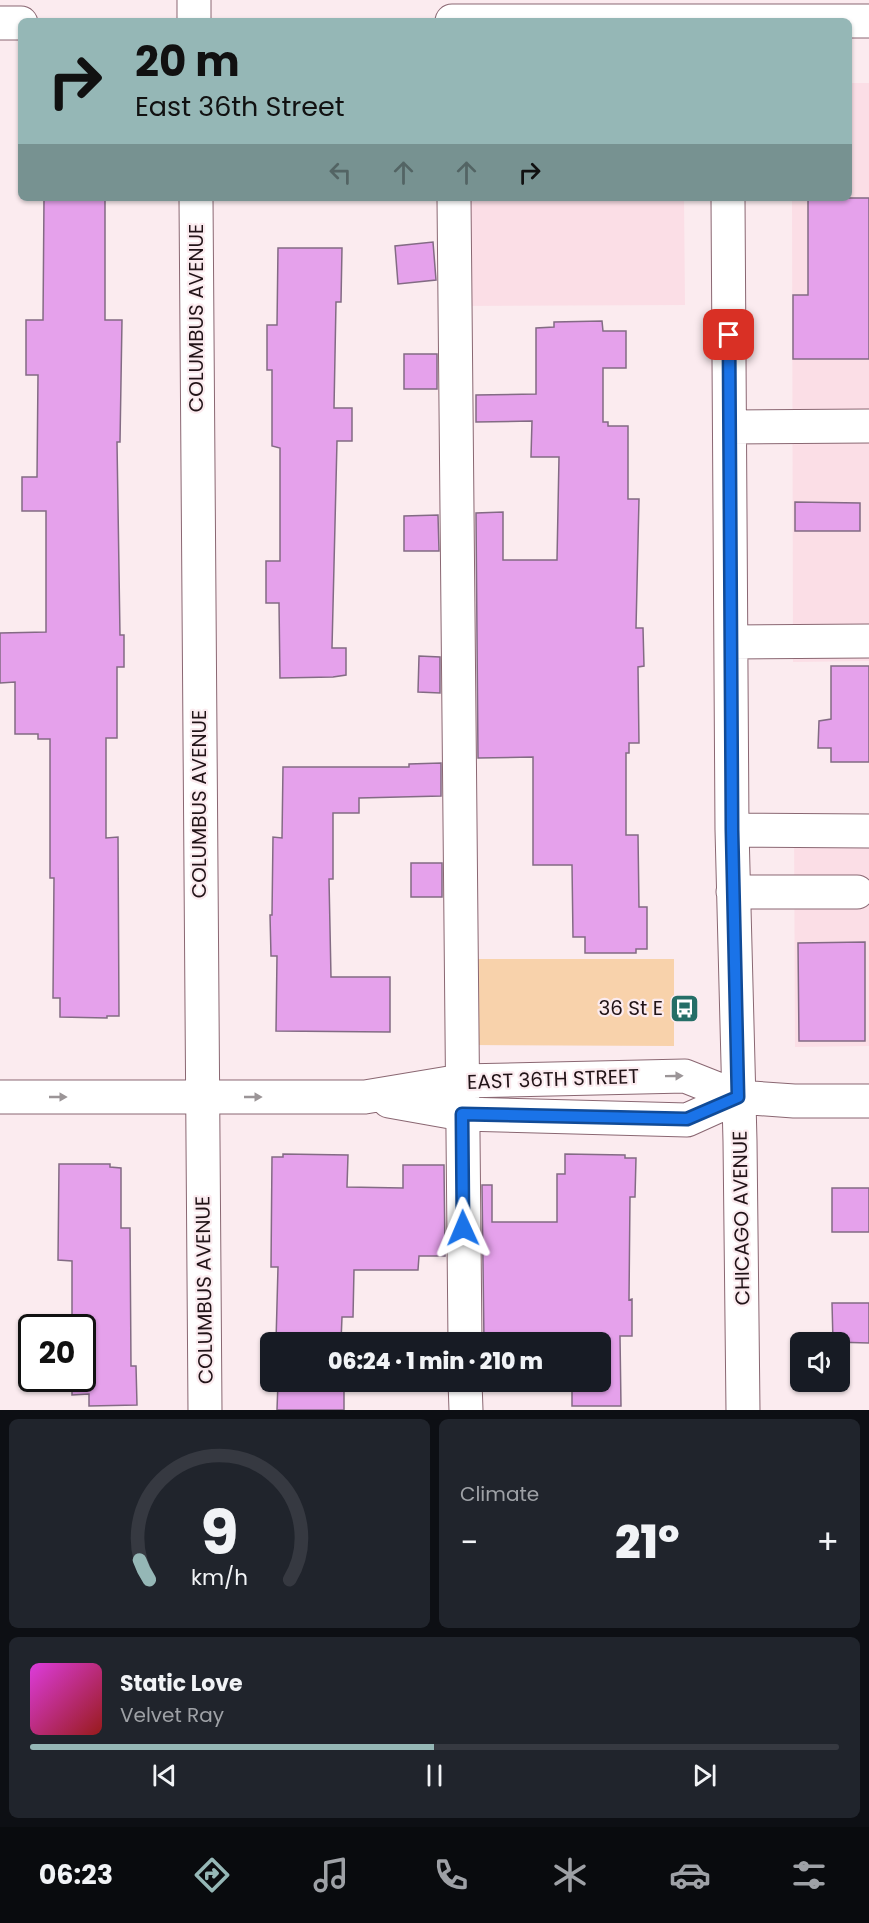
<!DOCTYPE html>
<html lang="en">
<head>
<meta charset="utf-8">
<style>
	body { margin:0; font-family:Poppins,sans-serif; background:#20242c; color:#f1f3f6; height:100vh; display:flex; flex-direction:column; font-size:22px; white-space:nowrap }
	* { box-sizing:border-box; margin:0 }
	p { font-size:20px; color:#9ea1a6 }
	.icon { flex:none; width:33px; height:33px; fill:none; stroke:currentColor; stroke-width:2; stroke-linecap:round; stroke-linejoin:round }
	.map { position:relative; height:1410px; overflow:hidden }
	.drawer { display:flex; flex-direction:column; gap:9px; padding:9px; background:#0d0f14; flex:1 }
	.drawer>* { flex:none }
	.top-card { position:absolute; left:18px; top:18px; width:834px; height:183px; border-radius:9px; box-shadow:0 2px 4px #0004; background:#95b7b6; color:#111; overflow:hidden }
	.tools { position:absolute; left:790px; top:1332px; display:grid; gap:12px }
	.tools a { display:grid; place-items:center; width:60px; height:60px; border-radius:9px; background:#171b24; box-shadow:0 2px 4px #0004; font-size:30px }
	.speed { position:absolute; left:18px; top:1314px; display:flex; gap:12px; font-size:30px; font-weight:700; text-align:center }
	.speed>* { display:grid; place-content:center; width:78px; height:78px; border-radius:50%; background:#171b24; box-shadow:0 2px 4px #0004; line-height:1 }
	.speed .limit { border:3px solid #111; border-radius:9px; background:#fff; color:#111 }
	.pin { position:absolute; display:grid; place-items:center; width:51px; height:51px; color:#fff; margin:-26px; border-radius:12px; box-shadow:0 3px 9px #0006 }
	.me { position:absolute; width:66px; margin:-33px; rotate:359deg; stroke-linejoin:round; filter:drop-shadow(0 0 4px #0008) }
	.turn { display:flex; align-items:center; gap:21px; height:126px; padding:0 18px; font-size:27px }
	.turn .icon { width:78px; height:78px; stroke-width:2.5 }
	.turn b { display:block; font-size:42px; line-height:51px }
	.lanes { display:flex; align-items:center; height:57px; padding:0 18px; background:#0003; justify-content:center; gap:30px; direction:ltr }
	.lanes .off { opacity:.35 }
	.big { font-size:45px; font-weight:800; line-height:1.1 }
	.drawer .tile { flex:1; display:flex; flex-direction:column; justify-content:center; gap:9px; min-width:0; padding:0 21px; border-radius:9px; background:#20242c }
	.drawer .dial { align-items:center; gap:0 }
	.dial svg { height:156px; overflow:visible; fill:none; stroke:#363941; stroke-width:7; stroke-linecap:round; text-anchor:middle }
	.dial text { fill:#f1f3f6; stroke:none }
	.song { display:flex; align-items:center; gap:18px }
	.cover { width:72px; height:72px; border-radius:9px; background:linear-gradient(135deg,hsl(300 70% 55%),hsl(0 70% 35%)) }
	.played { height:6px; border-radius:3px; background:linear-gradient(90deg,#95b7b6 50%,#363941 50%) }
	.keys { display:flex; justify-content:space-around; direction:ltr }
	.heat { display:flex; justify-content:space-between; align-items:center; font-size:33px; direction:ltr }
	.drawer .tiles { flex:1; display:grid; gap:9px; grid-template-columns:1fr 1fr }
	.tile:last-child { grid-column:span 2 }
	.trip { position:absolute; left:260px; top:1332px; width:351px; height:60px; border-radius:9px; background:#171b24; box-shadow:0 2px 4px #0004; font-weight:800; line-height:60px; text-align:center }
	.dock { display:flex; height:96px; justify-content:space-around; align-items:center; background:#090b0e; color:#9ea1a6 }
	.dock .icon { width:42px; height:42px }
	.dock .selected { color:#95b7b6 }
	.dock b { font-size:27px; color:#f1f3f6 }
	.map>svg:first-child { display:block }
</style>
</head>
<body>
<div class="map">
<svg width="869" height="1410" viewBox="0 0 869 1410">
	<rect width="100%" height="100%" fill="#fbebef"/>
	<path fill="#fbdee6" d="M849,83h20v578l-76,1 -1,-464h57z
		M455,198h229l1,107 -229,1z
		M794,817h75v229l-74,1z"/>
	<path fill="#f8d2ab" d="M471,959h203v87l-203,-1z"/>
	<path fill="#e5a1eb" stroke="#836b84" stroke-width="1.5" d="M44,198h61v122h17l-2,122h-3l3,193h4v32h-7v71h-11v100l12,-1 1,179h-12v2l-47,-1v-19h-7l1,-120h-4v-139h-12v-5h-23v-52l-15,1v-50l46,-1v-121h-24v-34h15l1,-102h-12v-55h17z
		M808,198h61v161h-76v-64h15z
		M433,242l3,38 -38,4 -3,-38z
		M278,248h64l-1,54h-5l-2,106h18v33h-15l-5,207h14v27l-13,2 -53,1 -1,-75h-13v-42h14v-113l-8,-2v-76h-5v-45h10z
		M602,321l1,10h23v37h-23v54h5v4h20v73h11l-3,129h7l1,38 -6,1 1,76h-10v10h-3v82h12l1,72h8v42h-11v4h-51v-16h-12l-1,-72h-39v-108l-55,1 -2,-245 27,-1v48h54l2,-103h-28l1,-36 -56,1v-27l60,-1v-66l18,-1v-5z
		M404,354h33v35h-33z
		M795,502l65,1v28h-65z
		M438,515l1,36h-35v-35z
		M419,656l21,1v36l-22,-1z
		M831,666h38v96h-38v-14h-13l1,-27 12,-2z
		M441,763v33l-82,2v15h-26v66h-4l2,98h59v55l-114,-1 1,-75h-6l-1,-41h2l1,-78 9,1 1,-71h126v-3z
		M411,863h31v34h-31z
		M865,942v99h-66l-1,-98z
		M283,1154l65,1 -1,32 56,1v-23h41l1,91h-26l-1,14h-64l-1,47h-11l-1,25h-65l2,-75h-7l1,-110h11z
		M565,1154l60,1v3h11l-1,39h-5l-1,103 3,-1v37h-12l1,70h-49v-24h28v-40h-116l-2,-157h10v37h65v-48h8z
		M59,1164h51v3l11,1v60h9l1,138h5l1,39 -48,1v-12l-17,1v-17h10v-50h-10v-67l-14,-1z
		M832,1188h37v44h-37z
		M832,1303h37v40l-36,-1z
		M278,1382h66v28h-67z"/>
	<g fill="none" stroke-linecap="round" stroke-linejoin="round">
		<defs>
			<path id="minor" d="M194,0v21
				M452,21h417
				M0,23h21
				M196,198l9,1212
				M454,198l11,1144
				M728,198l4,632 8,311 3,269
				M730,427l139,-1
				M731,642l138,-1
				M732,830l137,1
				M733,892h124
				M0,1097h365l96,-16 224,-5 53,21 56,4h75
				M389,1101l73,13 225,6 51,-23
				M465,1382l1,28"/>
		</defs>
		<use href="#minor" stroke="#8a6772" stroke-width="35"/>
		<use href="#minor" stroke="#fff" stroke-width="33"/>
	</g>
	<defs><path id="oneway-solid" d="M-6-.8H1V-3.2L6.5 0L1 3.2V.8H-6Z" transform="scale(1.5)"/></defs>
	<g fill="#9b9597">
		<use href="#oneway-solid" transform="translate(674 1076) rotate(-1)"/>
		<use href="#oneway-solid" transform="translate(58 1097)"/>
		<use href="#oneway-solid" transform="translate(253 1097)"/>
	</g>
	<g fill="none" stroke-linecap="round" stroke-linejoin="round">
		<defs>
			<path id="route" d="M463,1228l-1,-114 225,5 51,-22 -6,-267 -3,-495"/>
		</defs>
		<use href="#route" stroke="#114b97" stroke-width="15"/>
		<use href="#route" stroke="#1a73e8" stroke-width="10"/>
	</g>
	<defs>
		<symbol id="bus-square" viewBox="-11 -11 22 22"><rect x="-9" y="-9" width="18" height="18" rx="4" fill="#256e67" stroke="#fbebef"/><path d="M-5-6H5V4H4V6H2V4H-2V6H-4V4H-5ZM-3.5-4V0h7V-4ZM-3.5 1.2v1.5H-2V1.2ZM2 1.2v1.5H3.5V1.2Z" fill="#fff"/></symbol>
	</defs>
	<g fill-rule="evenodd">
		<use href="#bus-square" x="668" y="992" width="33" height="33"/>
	</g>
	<g text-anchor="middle" stroke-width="4.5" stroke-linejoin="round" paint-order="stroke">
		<g font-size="20" fill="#211317" stroke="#fbebef">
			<text transform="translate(196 318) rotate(-90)" y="7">COLUMBUS AVENUE</text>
			<text transform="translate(199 804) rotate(-90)" y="7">COLUMBUS AVENUE</text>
			<text transform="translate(553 1079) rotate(-2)" y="7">EAST 36TH STREET</text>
			<text transform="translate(741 1218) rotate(-91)" y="7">CHICAGO AVENUE</text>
			<text transform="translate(204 1290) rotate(-91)" y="7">COLUMBUS AVENUE</text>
		</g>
		<g font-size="20" fill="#211317" stroke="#fbebef" text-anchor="end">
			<text x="663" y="1015">36 St E</text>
		</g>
	</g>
</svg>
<div class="tools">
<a><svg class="icon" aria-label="sound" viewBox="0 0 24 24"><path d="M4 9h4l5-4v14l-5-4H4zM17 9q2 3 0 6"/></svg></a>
</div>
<div class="speed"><div class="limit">20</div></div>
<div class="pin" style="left:729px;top:335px;background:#d93025"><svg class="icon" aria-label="arrive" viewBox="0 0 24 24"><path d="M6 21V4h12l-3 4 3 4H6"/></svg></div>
<svg class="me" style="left:463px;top:1228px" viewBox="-20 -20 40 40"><path d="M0-17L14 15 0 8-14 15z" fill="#1a73e8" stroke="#fff" stroke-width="4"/></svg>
<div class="trip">06:24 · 1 min · 210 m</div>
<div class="top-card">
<div class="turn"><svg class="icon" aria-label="right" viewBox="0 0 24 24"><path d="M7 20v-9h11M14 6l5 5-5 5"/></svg><div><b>20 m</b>East 36th Street</div></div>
<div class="lanes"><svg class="icon off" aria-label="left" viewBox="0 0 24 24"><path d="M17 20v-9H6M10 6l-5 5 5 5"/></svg><svg class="icon off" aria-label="ahead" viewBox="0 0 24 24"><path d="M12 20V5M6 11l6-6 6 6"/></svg><svg class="icon off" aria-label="ahead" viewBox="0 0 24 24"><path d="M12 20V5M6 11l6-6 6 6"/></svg><svg class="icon" aria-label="right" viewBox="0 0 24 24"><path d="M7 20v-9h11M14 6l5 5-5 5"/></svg></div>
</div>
</div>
<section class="drawer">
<div class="tiles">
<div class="tile dial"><svg viewBox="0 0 100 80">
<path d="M14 69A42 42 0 1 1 86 69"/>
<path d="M14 69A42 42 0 0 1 9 59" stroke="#95b7b6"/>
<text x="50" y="56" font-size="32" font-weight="700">9</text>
<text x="50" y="72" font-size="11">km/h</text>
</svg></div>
<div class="tile"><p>Climate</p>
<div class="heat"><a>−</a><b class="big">21°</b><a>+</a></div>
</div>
<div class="tile">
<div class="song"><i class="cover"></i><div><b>Static Love</b><p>Velvet Ray</p></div></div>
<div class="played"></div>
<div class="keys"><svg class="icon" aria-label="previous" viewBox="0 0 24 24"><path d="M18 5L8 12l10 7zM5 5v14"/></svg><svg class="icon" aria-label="pause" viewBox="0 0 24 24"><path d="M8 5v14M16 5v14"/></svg><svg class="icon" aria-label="next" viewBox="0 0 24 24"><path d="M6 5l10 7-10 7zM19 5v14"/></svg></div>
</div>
</div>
</section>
<nav class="dock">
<b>06:23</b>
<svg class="icon selected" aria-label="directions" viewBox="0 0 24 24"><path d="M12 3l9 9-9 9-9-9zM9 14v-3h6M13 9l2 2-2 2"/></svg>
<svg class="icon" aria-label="music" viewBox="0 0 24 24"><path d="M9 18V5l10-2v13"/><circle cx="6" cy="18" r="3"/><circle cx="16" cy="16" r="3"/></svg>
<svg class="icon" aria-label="phone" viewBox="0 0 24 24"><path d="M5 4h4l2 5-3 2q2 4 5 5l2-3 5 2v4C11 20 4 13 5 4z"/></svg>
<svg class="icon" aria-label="climate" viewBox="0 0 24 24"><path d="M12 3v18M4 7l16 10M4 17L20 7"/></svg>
<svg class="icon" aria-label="car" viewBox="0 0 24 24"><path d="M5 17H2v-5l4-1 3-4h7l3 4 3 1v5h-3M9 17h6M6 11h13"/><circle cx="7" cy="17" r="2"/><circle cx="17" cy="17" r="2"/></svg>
<svg class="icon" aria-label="filters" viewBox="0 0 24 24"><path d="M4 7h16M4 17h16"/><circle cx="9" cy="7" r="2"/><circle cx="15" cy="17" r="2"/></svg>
</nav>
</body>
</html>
